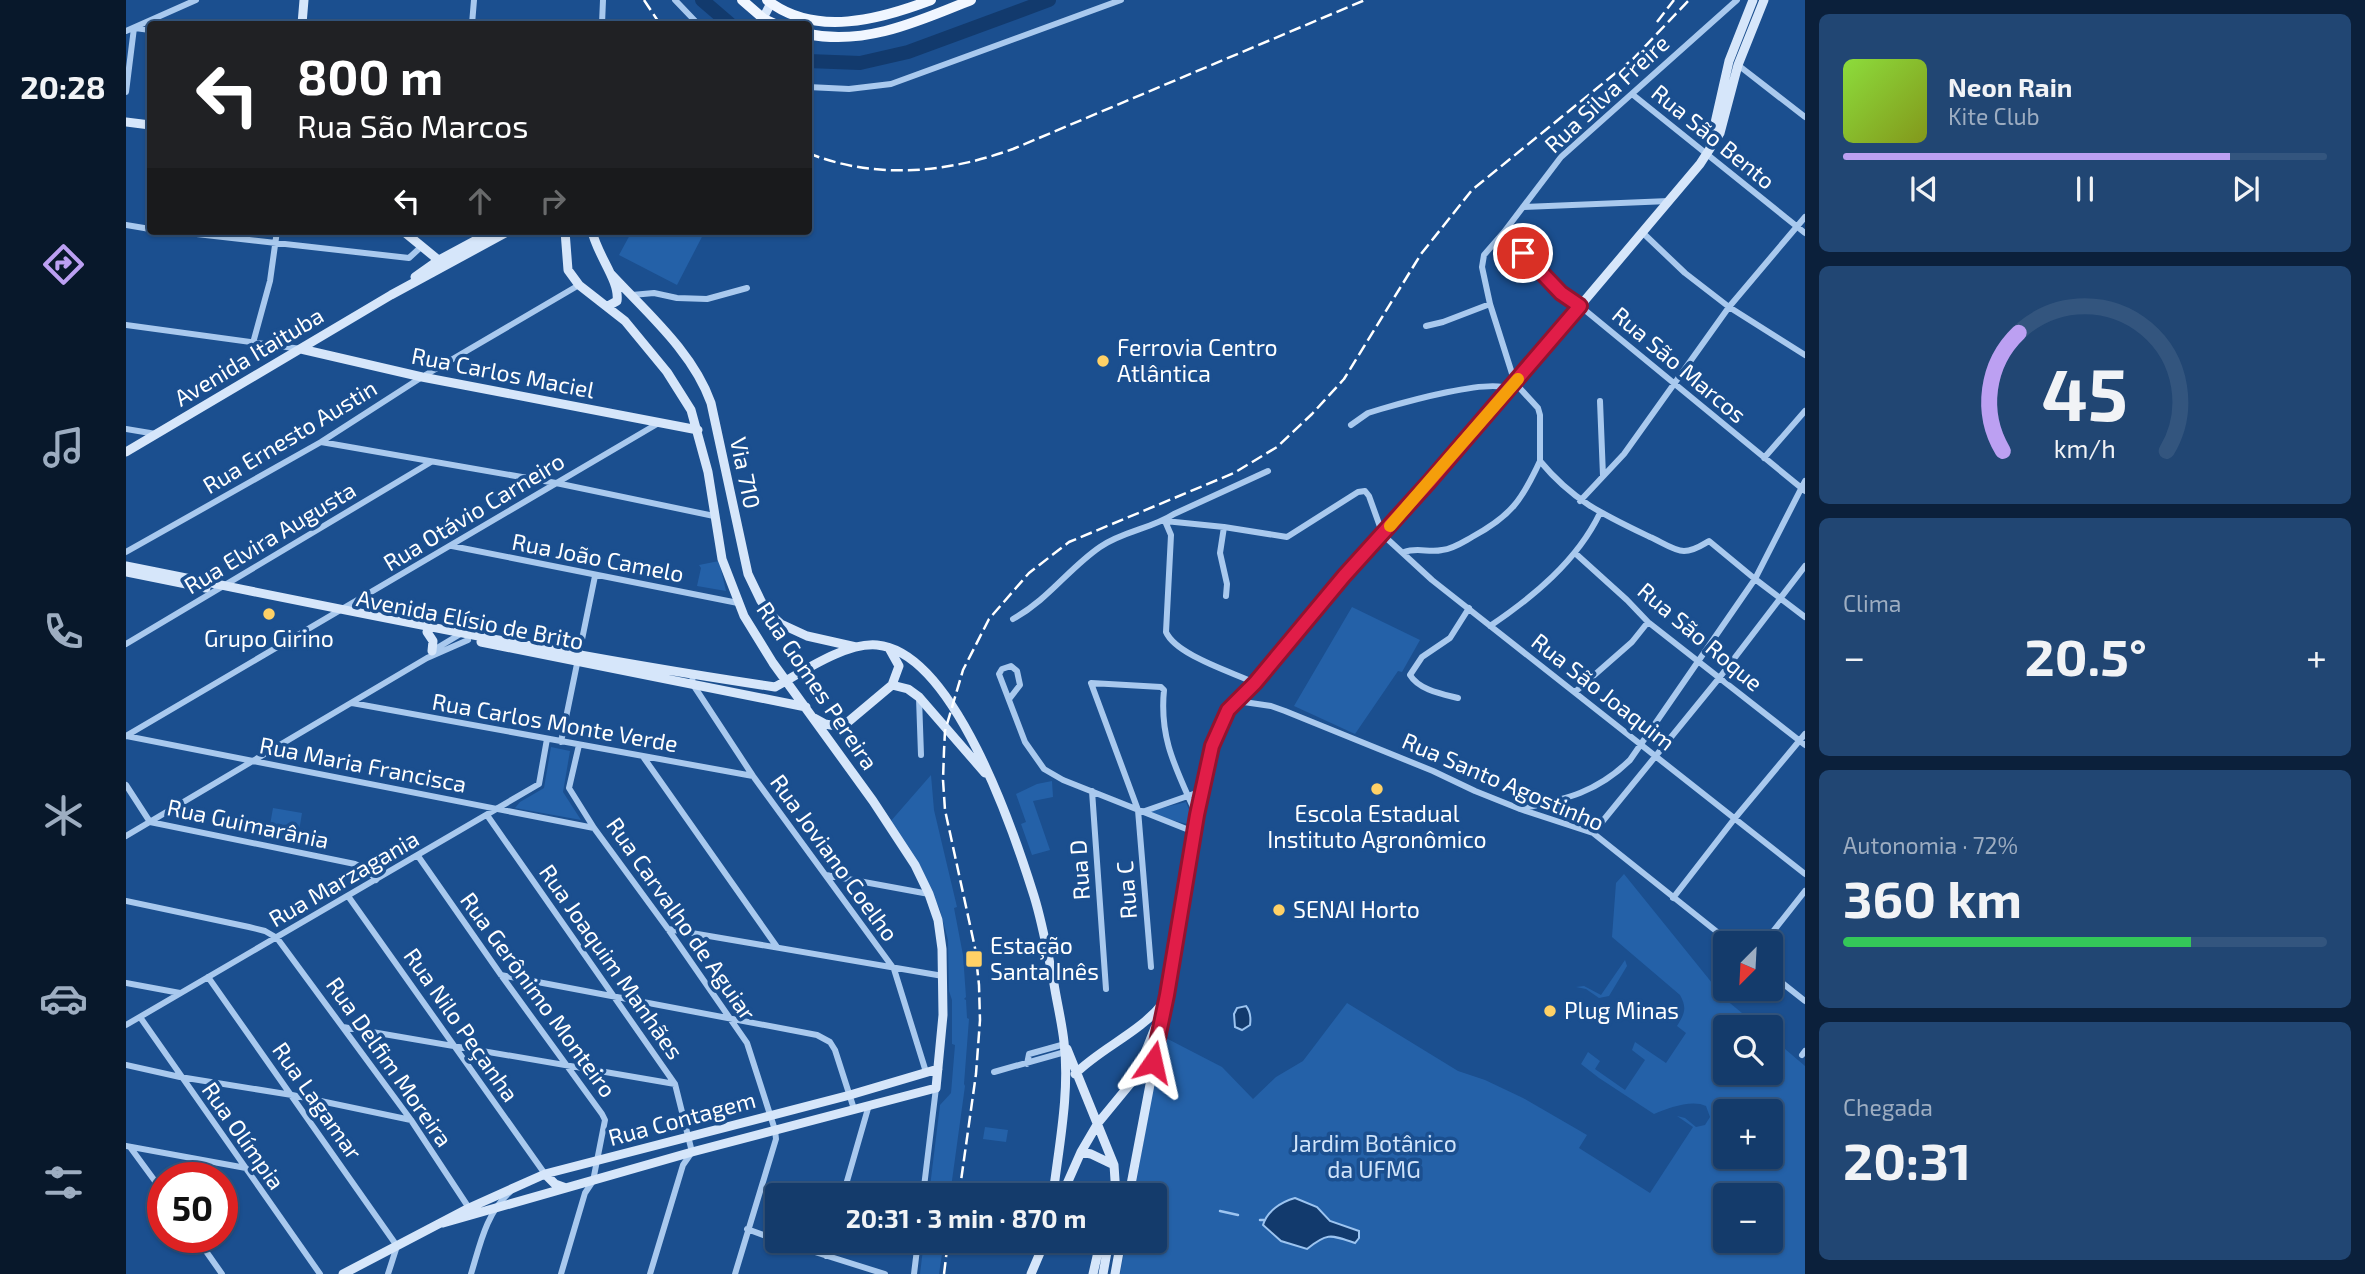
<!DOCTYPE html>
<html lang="pt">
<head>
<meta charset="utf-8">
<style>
	body { margin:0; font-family:"Exo 2",sans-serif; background:#214673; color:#f1f3f6; height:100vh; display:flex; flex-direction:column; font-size:26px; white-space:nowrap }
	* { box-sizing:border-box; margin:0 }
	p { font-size:23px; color:#9dadc1 }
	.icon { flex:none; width:38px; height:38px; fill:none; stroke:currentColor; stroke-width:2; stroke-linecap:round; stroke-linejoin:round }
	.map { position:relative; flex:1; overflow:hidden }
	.drawer { display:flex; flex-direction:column; gap:14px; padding:14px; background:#0b203b; width:560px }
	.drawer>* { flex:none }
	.hud { position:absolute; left:21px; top:21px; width:665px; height:214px; border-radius:7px; box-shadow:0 2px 5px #0004,0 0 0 2px #33557e; background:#202124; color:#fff; overflow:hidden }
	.needle { width:46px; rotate:204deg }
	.buttons { position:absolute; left:1587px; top:931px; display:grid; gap:14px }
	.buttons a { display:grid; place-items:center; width:70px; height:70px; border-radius:7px; background:#143b6b; box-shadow:0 2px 5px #0004,0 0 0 2px #33557e; font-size:35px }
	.speed { position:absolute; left:21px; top:1162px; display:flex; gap:14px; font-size:35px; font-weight:700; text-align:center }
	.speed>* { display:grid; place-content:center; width:91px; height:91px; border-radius:50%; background:#143b6b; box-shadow:0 2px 5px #0004,0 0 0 2px #33557e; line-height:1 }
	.speed .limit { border:10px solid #d22; background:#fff; color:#111 }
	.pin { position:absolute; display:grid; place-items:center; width:60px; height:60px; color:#fff; margin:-30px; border:4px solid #fff; border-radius:50%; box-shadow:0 2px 7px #0007 }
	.me { position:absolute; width:77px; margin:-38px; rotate:11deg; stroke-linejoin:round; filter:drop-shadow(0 0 5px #0008) }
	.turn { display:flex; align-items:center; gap:24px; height:147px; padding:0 35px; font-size:32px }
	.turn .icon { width:91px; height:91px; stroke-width:2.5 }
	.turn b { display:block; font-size:49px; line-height:60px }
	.lanes { display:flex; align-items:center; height:66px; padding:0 35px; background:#0003; justify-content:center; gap:35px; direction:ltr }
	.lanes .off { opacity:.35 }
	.big { font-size:52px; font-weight:700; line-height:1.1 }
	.drawer .widget { flex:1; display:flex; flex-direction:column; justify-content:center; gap:10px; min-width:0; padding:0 24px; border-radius:10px; background:#214673 }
	.drawer .dial { align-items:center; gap:0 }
	.dial svg { height:182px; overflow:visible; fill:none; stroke:#33557e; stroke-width:7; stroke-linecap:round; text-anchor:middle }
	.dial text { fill:#f1f3f6; stroke:none }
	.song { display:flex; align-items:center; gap:21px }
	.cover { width:84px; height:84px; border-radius:10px; background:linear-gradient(135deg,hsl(90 70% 55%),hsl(70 70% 35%)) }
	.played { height:7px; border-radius:4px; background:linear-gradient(90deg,#bca0f2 80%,#33557e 80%) }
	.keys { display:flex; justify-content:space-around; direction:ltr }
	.heat { display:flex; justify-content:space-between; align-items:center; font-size:38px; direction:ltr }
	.charge { height:10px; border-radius:5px; background:linear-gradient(90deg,#34c759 72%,#33557e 0) }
	.trip { position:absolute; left:639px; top:1183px; width:402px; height:70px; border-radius:7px; background:#143b6b; box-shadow:0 2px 5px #0004,0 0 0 2px #33557e; font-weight:700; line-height:70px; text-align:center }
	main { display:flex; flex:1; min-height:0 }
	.tab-bar { display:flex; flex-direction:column; width:126px; justify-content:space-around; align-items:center; background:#08182b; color:#9dadc1 }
	.tab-bar .icon { width:49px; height:49px }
	.tab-bar .on { color:#bca0f2 }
	.tab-bar b { font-size:32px; color:#f1f3f6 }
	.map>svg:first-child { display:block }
</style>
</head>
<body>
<main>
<nav class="tab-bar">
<b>20:28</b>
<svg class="icon on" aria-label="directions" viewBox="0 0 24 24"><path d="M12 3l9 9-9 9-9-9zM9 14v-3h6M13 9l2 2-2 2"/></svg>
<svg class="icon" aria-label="music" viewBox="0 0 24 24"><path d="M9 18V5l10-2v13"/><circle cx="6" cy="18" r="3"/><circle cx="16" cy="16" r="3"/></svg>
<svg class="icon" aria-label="phone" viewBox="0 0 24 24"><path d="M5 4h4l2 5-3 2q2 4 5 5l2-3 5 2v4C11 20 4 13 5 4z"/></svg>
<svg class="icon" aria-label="climate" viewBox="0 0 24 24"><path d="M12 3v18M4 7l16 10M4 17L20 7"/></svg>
<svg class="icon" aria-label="car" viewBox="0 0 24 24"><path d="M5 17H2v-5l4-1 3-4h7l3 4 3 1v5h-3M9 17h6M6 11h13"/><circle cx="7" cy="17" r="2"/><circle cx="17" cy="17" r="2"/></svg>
<svg class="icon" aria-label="filters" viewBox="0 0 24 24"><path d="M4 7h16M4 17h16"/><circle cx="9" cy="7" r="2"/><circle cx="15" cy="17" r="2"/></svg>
</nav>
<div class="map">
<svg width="1679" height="1274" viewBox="0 0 1679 1274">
	<rect width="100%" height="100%" fill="#1b4f8f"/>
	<path fill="#2461a8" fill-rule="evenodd" d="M506,231h73l-28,54 -58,-30z
		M593,561l7,30 -29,-5 4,-18 -2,-3z
		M1226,607l68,33 -18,32 -4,-1 -43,63 -61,-28z
		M425,747l19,4 -7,41 18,28 -66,-12 5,-6 24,-14z
		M805,775l3,35 23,97 -3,1 9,47 3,42 -2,2 2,1 1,18 2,1 -5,65 1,2 -15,109h-21l11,-90 11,-12 4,-48 -3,-1v-44l-3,-9 -1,-51 -8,-30 -20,-45 -30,-43z
		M926,781l1,16 -20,4 17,49 -18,5 -11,-31 5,-2 -10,-28 21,-10z
		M1060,802l6,15 -1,8 -35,-9 -6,-5z
		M147,808l29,5 -3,18 -29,-6z
		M1498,874l101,125 34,28h-33v46h45v-36l34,29v208h-685l6,-33h29v-46h-21l28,-159 60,31 31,32 23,-22 27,-16 44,-58 111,68 27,9 38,18 64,37 -8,13 71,45 43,-66 -16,-11 8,2 11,9 9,-2 5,-8 -4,-11c-14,-7 -38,2 -52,8l-55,-36 -18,-14 7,-12 12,9 -5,8 30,21 20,-30 -13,-10 3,-8 31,21 20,-30 -9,-7c8,-13 10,-18 3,-31l-68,-58 4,-54zM1600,1111h45v46h-45zM1600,1195h45v46h-45z
		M1499,960l2,6 -18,30 -10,2 -13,-9 -10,-2 8,-1 17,9z
		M859,1127l23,3 -2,12 -23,-3z
		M798,1241h20l-5,33h-19z"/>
	<path fill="#123a6d" stroke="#9cc4f0" stroke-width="2" d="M1120,1006c5,6 5,12 4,19l-8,5 -7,-3 -1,-13 3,-6z
		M1169,1198l22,9 13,14 29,10v7l-4,5c-24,-8 -27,-11 -48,6l-26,-8 -18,-16c4,-14 18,-23 32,-27z"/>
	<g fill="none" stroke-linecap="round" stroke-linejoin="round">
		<path stroke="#9cc4f0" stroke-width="2.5" d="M1094,1211l18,4
			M1134,1220h4"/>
		<path stroke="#123a6d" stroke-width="14" d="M576,0l28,24
			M682,61l52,2 48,-11 141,-52"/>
		<path stroke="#a9c9ee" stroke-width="6" d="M549,0l23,24
			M1611,0l-176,157 -57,75 -20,23 -2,12 8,37 25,79 23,25 2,7v46c33,40 64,54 110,76 10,4 24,14 34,14 10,0 18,-6 25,-10l46,38 50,38
			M346,24l2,-24
			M476,24l1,-24
			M9,28l15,2
			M0,31l70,-31
			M1612,65l67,52
			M682,87l41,2 42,-5 230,-84
			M0,92l8,-64
			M1506,94l173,139
			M1397,207l146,-6
			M0,225l24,4
			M44,231l239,27 13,-12
			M1378,232l57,61 19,13 225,185
			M1517,233l42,40 44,34 76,48
			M506,295l22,-2 23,5 30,1 40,-11
			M0,325l175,24
			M1300,326l17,-4 47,-18
			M127,343l17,-62 7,-50
			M1474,401l3,75
			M1225,425l17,-12 13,-4c24,-7 109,-31 128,-20
			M0,429l30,5
			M195,442l235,41 158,33
			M1638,458l41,-47
			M1454,501l44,-47 105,-147 76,-90
			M1098,527l-4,26 7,31 -1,12
			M326,546l286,57
			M0,552l195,-110 101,-65 157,-92
			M1278,552c14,-5 25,1 38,-2 11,-1 21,-8 30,-13 39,-21 50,-37 68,-76
			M1449,553l52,47 21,22 157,123
			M887,619c36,-20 55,-50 87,-72 23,-16 51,-18 74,-33l94,-43
			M1364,626c43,-29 87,-65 110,-113
			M0,644l305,-182
			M306,651l30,-18
			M567,675l-1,8 61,93 141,193 32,103
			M1129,683c-23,-11 -79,-28 -89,-51l5,-97 -6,-14 59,6 63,10 71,-45 7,-1 4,5 14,39 49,45 373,294
			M1449,692l57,-50 16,-20
			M793,698l2,57
			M884,698l10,-13 -3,-14 -6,-5 -9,3 -3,5 26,68 19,27 19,11 131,52
			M1332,698c-16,-4 -39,-8 -48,-23l12,-18 28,-19 19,-30
			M1111,701l34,5 14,5 148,60 42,20 45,18 73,24 138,110
			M226,703l401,73
			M0,736l531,-312
			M0,736l468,92
			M435,742l34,-166
			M453,745l-10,43 25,40 74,101 79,114 28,87 1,9 -41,135
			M518,758l133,189
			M0,785l24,37 205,42 12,5 9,11
			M966,791l14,198
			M1394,809c46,-10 76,-16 110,-49l125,-181 50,-98
			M1016,812l60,-21
			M361,815l188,269 17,68 -9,13 -33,109
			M1467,833l127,-156 85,-111
			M0,836l301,-178 41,-18
			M292,856l83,119 101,139 3,6 -12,61 -8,12 -24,81
			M700,875l103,19
			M222,896l197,278
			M1547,898l62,-80 70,-84
			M0,901l123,26 16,4 12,7 134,182 58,88
			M542,929l275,47
			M1638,943l41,-52
			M1025,967l-13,-157 -47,-127 70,4 3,3c-5,50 13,80 32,124
			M1645,974l34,27
			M375,975l316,60 13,7 5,8 19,59
			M82,977l189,269 -9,28
			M0,983l54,10
			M1599,995l5,-6
			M14,1017l180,257
			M0,1025l413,-241 8,-45
			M217,1027l332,57
			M1676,1055l3,-4
			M901,1064l2,-10 36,-10
			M0,1065l54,12 112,18 119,25
			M868,1072l71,-20
			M0,1146l120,22
			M4,1147l33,45
			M717,1195l26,-90
			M797,1195l13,-107
			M621,1229l30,11
			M70,1237l26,37
			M654,1241l105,33
			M700,1256l4,-15
			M345,1274c9,-29 15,-61 39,-82
			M788,1274l4,-33"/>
		<path stroke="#d6e6fa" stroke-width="9" d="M176,24l2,-24
			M634,24l11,-21
			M0,122l24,3
			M1584,145l19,-84 24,-61
			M277,231l39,32
			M466,231c5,24 28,50 25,70l-9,5
			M485,274c36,39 82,78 100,129l37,171 13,27 9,13 11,10 26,12 49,11
			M289,277l24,-17 54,-29
			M175,349l121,28 276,53
			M0,452l265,-157 118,-64
			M0,566c216,43 431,89 649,121 26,-14 70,-45 102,-42 77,7 137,187 157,251 9,29 14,59 20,88 3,19 8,39 10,58 6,50 -5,103 -11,153
			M0,572l80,16
			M301,632l6,9 -1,10
			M355,642l325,65
			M766,685l16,4 11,8 66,76
			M688,718l11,6 17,3 50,-42 7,-19 -10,-18
			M941,1049l47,116 2,30
			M949,1074c27,-27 65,-41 89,-72
			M955,1152l10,2 23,11
			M419,1174l10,10 11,4
			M936,1195l19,-43 17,-29 37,-45 20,-50
			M1003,1195l38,-200 30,-180 15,-69 16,-36 27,-27 89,-107 171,-193 185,-219 20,-31 18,-68 26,-65
			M317,1223l249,-71 244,-64 7,-73 -1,-66 -4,-29 -9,-26 -14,-29 -42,-64 -100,-138 -29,-47 -22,-57 -14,-87 -17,-62 -24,-38 -42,-51 -46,-36 -11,-15 -3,-39
			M217,1274l126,-66 76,-34 305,-79 88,-26
			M905,1274l14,-33
			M967,1274l5,-22 7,-11
			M977,1274l6,-33
			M989,1274l6,-33"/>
		<path stroke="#f0f6ff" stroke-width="10" d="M616,0l22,19 11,5
			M641,0c48,38 114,19 164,0
			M682,34c57,12 111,-13 163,-34"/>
		<path stroke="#fff" stroke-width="2.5" stroke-dasharray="12 5" stroke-linecap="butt" d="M518,0l16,24
			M1531,22l17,-22
			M682,153c67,27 139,20 205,-4l352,-149
			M833,1195l17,-121 4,-54 -1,-35 -4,-37 -30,-138 -2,-30 1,-29 1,-20 18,-61 26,-51 40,-46 40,-31 165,-69 43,-26 35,-33 32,-35 77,-125 51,-64 162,-132 55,-58
			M818,1274l4,-33"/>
	</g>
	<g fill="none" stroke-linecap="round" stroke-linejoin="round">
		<defs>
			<path id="route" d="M1027,1062l14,-67 30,-180 15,-69 16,-36 27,-27 89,-107 85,-94 151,-176 -19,-13 -38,-40"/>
		</defs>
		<use href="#route" stroke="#92132f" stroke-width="18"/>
		<use href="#route" stroke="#e11d48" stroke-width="12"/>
		<path stroke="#f59e0b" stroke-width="12" d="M1264,526l128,-147"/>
	</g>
	<g fill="#ffd166" stroke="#1b4f8f" stroke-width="2.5">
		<circle cx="977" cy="361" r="7"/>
		<circle cx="143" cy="614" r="7"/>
		<circle cx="1251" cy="789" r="7"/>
		<circle cx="1153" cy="910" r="7"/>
		<rect x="839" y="950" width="18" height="18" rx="3.5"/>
		<circle cx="1424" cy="1011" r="7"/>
	</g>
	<g text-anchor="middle" stroke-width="7" stroke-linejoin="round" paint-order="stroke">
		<g font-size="23" fill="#fff" stroke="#1b4f8f">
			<text transform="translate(1481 94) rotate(-43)" y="8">Rua Silva Freire</text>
			<text transform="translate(1587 137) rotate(39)" y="8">Rua São Bento</text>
			<text transform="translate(123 357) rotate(-31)" y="8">Avenida Itaituba</text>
			<text transform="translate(1553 365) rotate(40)" y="8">Rua São Marcos</text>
			<text transform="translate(377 373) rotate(11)" y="8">Rua Carlos Maciel</text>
			<text transform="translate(164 437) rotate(-31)" y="8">Rua Ernesto Austin</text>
			<text transform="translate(619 473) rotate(78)" y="8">Via 710</text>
			<text transform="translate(348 512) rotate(-31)" y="8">Rua Otávio Carneiro</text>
			<text transform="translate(144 538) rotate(-31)" y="8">Rua Elvira Augusta</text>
			<text transform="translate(472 558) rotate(11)" y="8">Rua João Camelo</text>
			<text transform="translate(344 620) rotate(11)" y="8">Avenida Elísio de Brito</text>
			<text transform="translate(1574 637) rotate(40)" y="8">Rua São Roque</text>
			<text transform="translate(691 686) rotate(56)" y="8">Rua Gomes Pereira</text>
			<text transform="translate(1477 692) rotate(38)" y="8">Rua São Joaquim</text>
			<text transform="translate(429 723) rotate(10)" y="8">Rua Carlos Monte Verde</text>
			<text transform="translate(237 765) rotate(11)" y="8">Rua Maria Francisca</text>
			<text transform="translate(1377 782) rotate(23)" y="8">Rua Santo Agostinho</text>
			<text transform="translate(122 824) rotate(12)" y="8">Rua Guimarânia</text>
			<text transform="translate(708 858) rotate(54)" y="8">Rua Joviano Coelho</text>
			<text transform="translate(954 870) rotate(-94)" y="8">Rua D</text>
			<text transform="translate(218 879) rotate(-30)" y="8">Rua Marzagania</text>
			<text transform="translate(1001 890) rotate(-94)" y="8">Rua C</text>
			<text transform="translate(555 919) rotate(55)" y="8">Rua Carvalho de Aguiar</text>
			<text transform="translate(485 962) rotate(55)" y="8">Rua Joaquim Manhães</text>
			<text transform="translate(412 995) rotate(54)" y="8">Rua Gerônimo Monteiro</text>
			<text transform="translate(335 1025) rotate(55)" y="8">Rua Nilo Peçanha</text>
			<text transform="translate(263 1062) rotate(55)" y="8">Rua Delfim Moreira</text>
			<text transform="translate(191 1101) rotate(55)" y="8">Rua Lagamar</text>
			<text transform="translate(556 1119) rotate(-15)" y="8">Rua Contagem</text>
			<text transform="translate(117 1136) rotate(55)" y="8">Rua Olímpia</text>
		</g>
		<g font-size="23" fill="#fff" stroke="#1b4f8f" text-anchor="start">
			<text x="991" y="356">Ferrovia Centro<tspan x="991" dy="26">Atlântica</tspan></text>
			<text x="143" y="647" text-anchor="middle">Grupo Girino</text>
			<text x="1251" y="822" text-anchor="middle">Escola Estadual<tspan x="1251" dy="26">Instituto Agronômico</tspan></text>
			<text x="1167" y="918">SENAI Horto</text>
			<text x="864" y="954">Estação<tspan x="864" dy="26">Santa Inês</tspan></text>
			<text x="1438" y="1019">Plug Minas</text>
		</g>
		<g font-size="23" fill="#cfe3fa" stroke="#1b4f8f">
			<text x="1248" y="1152">Jardim Botânico<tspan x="1248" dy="26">da UFMG</tspan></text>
		</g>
	</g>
</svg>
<div class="buttons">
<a><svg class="needle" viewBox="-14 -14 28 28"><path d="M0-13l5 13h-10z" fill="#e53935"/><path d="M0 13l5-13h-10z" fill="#9dadc1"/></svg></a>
<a><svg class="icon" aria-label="search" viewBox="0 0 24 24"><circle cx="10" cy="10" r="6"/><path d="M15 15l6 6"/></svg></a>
<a>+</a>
<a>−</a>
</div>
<div class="speed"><div class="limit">50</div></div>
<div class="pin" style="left:1397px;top:253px;background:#d93025"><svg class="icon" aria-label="arrive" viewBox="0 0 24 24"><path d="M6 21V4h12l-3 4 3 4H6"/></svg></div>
<svg class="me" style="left:1027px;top:1062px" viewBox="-20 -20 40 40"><path d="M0-17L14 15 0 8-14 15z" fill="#e11d48" stroke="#fff" stroke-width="4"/></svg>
<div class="trip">20:31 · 3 min · 870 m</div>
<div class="hud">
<div class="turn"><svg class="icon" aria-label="left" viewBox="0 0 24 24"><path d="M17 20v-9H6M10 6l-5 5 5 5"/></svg><div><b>800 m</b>Rua São Marcos</div></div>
<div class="lanes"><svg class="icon" aria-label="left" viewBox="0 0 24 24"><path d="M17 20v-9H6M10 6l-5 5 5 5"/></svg><svg class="icon off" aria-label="ahead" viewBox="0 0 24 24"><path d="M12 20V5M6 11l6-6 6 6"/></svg><svg class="icon off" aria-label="right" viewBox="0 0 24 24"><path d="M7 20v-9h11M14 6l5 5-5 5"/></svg></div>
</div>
</div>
<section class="drawer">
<div class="widget">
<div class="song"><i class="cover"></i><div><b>Neon Rain</b><p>Kite Club</p></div></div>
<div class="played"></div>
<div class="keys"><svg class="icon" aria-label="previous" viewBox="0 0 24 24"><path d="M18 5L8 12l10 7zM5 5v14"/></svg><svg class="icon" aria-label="pause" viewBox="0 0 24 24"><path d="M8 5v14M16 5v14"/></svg><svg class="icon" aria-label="next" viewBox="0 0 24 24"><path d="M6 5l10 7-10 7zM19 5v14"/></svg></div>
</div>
<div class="widget dial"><svg viewBox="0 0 100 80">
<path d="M14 69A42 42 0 1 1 86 69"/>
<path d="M14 69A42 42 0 0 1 21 17" stroke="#bca0f2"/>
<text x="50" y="56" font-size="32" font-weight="700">45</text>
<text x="50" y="72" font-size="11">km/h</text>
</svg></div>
<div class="widget"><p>Clima</p>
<div class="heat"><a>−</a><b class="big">20.5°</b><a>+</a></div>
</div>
<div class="widget"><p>Autonomia · 72%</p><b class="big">360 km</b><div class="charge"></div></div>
<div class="widget"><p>Chegada</p><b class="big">20:31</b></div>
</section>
</main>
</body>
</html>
